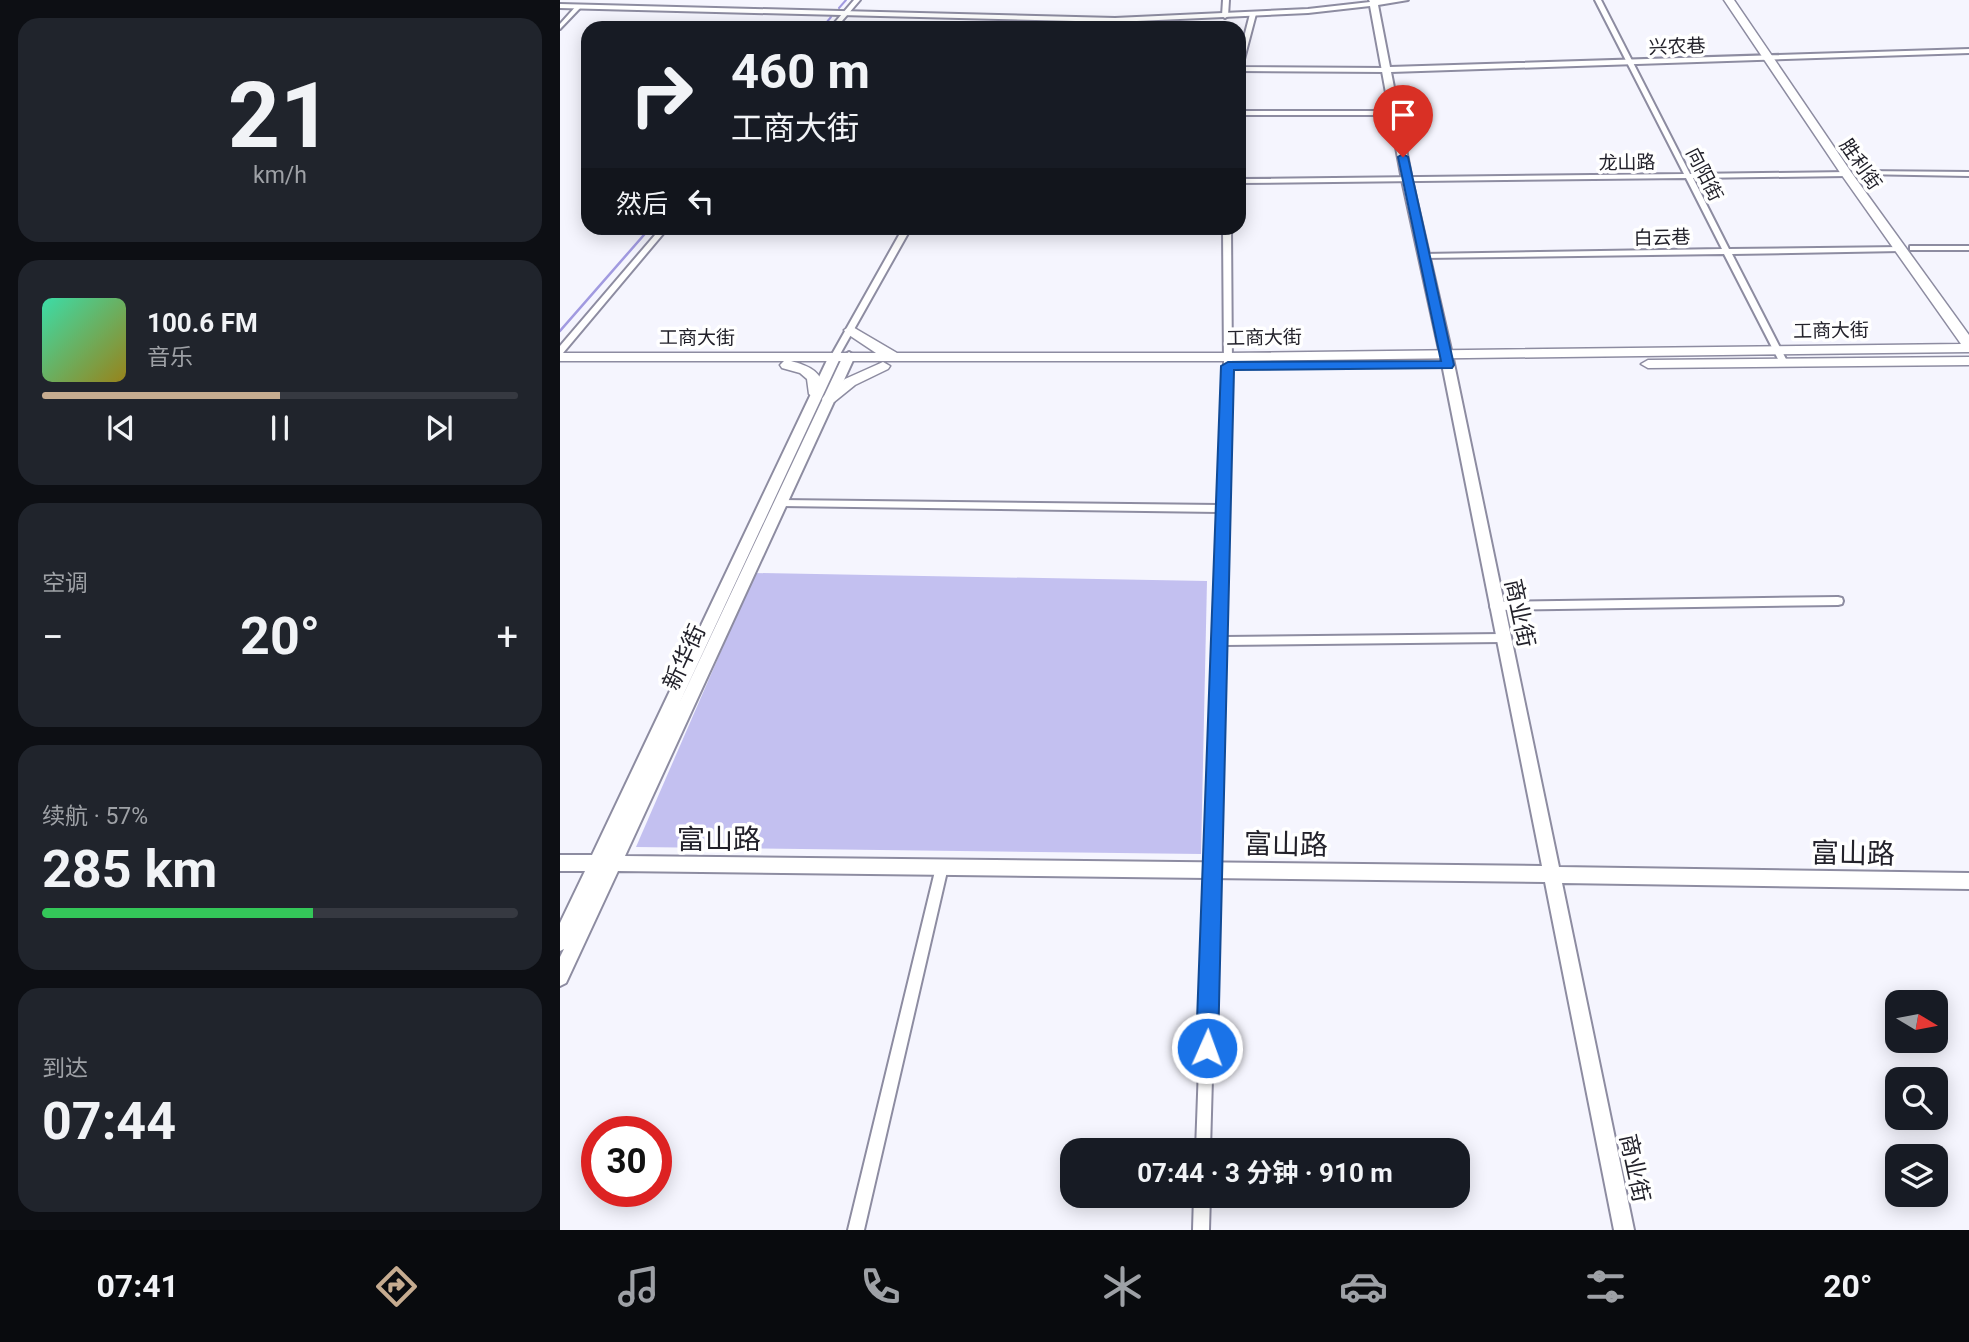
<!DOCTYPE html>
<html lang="zh">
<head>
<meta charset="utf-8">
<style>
	body { margin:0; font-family:Roboto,"Noto Sans SC",sans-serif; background:#20242c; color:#f1f3f6; height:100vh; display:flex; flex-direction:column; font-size:26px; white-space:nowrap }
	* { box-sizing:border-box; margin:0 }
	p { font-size:23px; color:#9ea1a6 }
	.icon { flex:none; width:38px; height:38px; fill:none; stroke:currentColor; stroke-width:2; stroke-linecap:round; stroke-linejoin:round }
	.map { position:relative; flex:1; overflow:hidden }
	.drawer { display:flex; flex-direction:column; gap:18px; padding:18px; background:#0d0f14; width:560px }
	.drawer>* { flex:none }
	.guide { position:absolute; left:21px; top:21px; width:665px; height:214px; border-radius:21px; box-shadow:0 4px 18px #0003; background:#171b24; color:#f1f3f6; overflow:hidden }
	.needle { width:46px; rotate:100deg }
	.fabs { position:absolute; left:1325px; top:990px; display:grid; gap:14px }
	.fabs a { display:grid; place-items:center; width:63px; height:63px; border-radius:14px; background:#171b24; box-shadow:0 4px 18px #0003; font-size:35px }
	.speed { position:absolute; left:21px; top:1116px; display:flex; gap:14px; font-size:35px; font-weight:700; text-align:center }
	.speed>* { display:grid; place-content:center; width:91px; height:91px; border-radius:50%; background:#171b24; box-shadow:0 4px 18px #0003; line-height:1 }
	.speed .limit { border:10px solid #d22; background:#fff; color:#111 }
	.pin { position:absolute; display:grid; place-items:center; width:60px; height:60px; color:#fff; margin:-72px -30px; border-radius:50% 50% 50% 0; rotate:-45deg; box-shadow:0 0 7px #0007 }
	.pin .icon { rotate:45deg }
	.me { position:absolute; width:77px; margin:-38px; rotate:2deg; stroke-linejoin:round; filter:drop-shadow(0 0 5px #0008) }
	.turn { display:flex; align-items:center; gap:24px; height:147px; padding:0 35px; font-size:32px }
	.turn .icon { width:91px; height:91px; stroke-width:2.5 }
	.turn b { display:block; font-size:49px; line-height:60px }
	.then { display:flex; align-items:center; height:66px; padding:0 35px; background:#0003; gap:14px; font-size:26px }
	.big { font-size:52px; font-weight:700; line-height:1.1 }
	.drawer .widget { flex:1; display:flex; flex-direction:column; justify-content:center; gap:10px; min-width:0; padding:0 24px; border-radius:21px; background:#20242c }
	.drawer .dial { align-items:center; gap:0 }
	.dial b { font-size:91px; line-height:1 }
	.song { display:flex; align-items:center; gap:21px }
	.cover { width:84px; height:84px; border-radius:10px; background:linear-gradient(135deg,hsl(160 70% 55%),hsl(50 70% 35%)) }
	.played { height:7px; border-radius:4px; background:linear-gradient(90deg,#c6ac90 50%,#363941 50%) }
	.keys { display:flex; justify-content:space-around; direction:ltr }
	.heat { display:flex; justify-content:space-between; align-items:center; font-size:38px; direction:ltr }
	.charge { height:10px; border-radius:5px; background:linear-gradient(90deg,#34c759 57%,#363941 0) }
	.trip { position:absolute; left:500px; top:1138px; width:410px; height:70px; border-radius:21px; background:#171b24; box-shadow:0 4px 18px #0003; font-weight:700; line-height:70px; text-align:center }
	.menu { display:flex; height:112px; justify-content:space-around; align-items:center; background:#090b0e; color:#9ea1a6 }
	.menu .icon { width:49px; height:49px }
	.menu .selected { color:#c6ac90 }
	.menu b { font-size:32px; color:#f1f3f6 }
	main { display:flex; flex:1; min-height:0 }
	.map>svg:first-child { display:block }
</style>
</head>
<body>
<main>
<section class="drawer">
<div class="widget dial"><b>21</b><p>km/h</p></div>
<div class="widget">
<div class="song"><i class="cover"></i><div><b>100.6 FM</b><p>音乐</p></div></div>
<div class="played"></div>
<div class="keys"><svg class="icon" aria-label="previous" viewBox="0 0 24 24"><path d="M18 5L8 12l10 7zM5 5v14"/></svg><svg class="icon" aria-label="pause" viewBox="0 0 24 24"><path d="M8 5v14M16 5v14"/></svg><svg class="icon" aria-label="next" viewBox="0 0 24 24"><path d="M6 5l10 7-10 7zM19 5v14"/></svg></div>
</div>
<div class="widget"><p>空调</p>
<div class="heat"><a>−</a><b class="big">20°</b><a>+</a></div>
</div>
<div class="widget"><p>续航 · 57%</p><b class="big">285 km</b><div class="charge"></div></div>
<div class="widget"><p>到达</p><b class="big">07:44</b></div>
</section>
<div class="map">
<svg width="1409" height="1230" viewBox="0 0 1409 1230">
	<rect width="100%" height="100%" fill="#f5f5fe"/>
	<path fill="#c3c0f0" d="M195,573l452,8 -6,273 -565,-7z"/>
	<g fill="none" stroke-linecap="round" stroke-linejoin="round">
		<path stroke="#a19ae0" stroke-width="2" d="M279,8l7,-8
			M262,28l9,-11"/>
		<path stroke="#a19ae0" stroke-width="2.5" d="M0,331l90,-103"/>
		<defs>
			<path id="minor" d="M294,0h6l-24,28h-6z
				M663,0h6l-1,16 -3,2 -3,-2z
				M1035,0h6l89,174 157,-2 3,2 -3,2 -154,2 36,71 172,-2 4,2 -4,2 -169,3 56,109 -1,2 -3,1 -4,-3 -56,-109 -301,4 -4,-2 4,-2 299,-5 -36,-71 -447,5v-4l445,-5z
				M17,5l5,1 -22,23v-5z
				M693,12l3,2 -14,53 144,1 3,2 -3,2 -147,-1v-14l11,-43z
				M679,111h155l3,2 -3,2h-155z
				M1301,171l108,1v4l-110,-2 -1,-1z
				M101,228h7l-105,125 -3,1v-8z
				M343,228h8l-72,128 -1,2h-6l-1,-2z
				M663,228h8l1,138 -7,271 277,-3 4,1 1,3 -1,3 -4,1 -278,3 -14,505h-14l23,-638 -438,-6 -5,-3 5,-3 438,5 5,-139z
				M1350,246h59v4h-59z
				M1278,597l4,1 1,3 -1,3 -4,1 -343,5 -4,-1 -1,-3 1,-3 4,-1z
				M382,861l4,2 2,4 -84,363h-16l88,-363 2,-4z
				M634,1195h16l-1,35h-16z"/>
			<path id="tertiary" d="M809,0h39l-30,5 12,62 579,-18v4l-578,19 21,108 40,174 107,513 410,6v16l-407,-6 72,347h-20l-69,-348 -927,-11 -52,112 -6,3v-29l4,-8 -4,2v-28l25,-52h-25v-16h32l237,-499 6,-4 6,4 -163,350 165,-350 6,-4 6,4 -230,500 917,10 -102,-512 -38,-174 -32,-174 -62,7 -193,9 -555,-14v-4l555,14 193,-9 62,-7z"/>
			<path id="primary" d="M1164,0h10l117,172 118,163v17l-742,9h-436c18,5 34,11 32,33l-7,5 -7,-5 -2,-15 -7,-6 -18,-5 -2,-3 4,-4h-224v-8h316l-30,-20 -2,-3 7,-4 46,27h330l734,-9 -120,-170z
				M1409,357v8l-321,3 -7,-4 7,-4z
				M323,362l7,4 -2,3 -33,16 -21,17h-10l-2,-3 2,-3 21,-17z"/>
		</defs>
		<use href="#minor" stroke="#8d8ca1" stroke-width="4"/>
		<use href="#tertiary" stroke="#8d8ca1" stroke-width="4"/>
		<use href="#primary" stroke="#8d8ca1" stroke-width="3"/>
		<use href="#minor" fill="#fff" fill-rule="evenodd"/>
		<use href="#tertiary" fill="#fff" fill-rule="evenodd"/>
		<use href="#primary" fill="#fff" fill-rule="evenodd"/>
	</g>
	<path fill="#1a73e8" stroke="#114b97" stroke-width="2" d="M843,154l5,3 46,208 -2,3 -218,2 -16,678 -3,7 -8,3 -8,-3 -3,-7 25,-682 7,-4 213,-1 -43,-204z"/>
	<g text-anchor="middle" stroke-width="7" stroke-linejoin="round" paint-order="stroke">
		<g font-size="19" fill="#23222b" stroke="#fff">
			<text transform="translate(1117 46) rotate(-2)" y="7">兴农巷</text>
			<text transform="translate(1067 162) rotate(-1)" y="7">龙山路</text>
			<text transform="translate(1301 164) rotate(55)" y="7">胜利街</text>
			<text transform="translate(1145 174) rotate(63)" y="7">向阳街</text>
			<text transform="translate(1102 237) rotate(-1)" y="7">白云巷</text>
			<text transform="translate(1271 330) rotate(-1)" y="7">工商大街</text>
			<text x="137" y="344">工商大街</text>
			<text transform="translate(704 337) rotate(-1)" y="7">工商大街</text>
		</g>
		<g font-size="23" fill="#23222b" stroke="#fff">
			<text transform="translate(960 613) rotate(78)" y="8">商业街</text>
			<text transform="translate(124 657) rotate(-65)" y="8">新华街</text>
			<text transform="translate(1075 1168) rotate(78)" y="8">商业街</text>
		</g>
		<g font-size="28" fill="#23222b" stroke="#fff">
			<text x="159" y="849">富山路</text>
			<text transform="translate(726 844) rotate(1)" y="10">富山路</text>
			<text transform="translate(1293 853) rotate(1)" y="10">富山路</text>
		</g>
	</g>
</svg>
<div class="fabs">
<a><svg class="needle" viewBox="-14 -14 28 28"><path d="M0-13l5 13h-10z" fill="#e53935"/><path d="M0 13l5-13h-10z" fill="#9ea1a6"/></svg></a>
<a><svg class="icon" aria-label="search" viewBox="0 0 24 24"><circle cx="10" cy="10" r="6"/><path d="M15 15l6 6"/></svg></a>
<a><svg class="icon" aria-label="layers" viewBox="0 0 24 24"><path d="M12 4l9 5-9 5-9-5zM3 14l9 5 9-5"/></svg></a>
</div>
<div class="speed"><div class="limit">30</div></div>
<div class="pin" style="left:843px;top:157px;background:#d93025"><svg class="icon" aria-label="arrive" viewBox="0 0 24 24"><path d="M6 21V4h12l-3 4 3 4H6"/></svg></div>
<svg class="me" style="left:647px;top:1048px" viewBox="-20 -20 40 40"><circle r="17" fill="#1a73e8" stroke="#fff" stroke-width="3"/><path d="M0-11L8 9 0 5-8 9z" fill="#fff"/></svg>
<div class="trip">07:44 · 3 分钟 · 910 m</div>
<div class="guide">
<div class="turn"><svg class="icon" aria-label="right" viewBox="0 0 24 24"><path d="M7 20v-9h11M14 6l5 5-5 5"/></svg><div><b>460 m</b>工商大街</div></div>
<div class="then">然后<svg class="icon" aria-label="left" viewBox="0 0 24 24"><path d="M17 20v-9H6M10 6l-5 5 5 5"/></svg></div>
</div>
</div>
</main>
<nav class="menu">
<b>07:41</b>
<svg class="icon selected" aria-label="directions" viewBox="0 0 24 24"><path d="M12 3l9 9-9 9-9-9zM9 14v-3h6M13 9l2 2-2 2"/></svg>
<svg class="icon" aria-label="music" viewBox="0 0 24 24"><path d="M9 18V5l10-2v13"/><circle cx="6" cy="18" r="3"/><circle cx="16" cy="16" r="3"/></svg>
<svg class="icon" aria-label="phone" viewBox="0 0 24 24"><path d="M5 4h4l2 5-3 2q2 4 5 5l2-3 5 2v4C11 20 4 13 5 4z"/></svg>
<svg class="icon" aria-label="climate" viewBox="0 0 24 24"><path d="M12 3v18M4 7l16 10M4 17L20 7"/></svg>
<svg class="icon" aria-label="car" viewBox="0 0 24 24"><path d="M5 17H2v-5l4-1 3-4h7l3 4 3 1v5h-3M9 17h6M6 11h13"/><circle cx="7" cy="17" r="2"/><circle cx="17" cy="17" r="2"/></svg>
<svg class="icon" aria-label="filters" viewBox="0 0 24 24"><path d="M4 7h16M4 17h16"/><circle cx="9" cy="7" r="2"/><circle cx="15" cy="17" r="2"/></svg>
<b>20°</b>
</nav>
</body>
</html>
